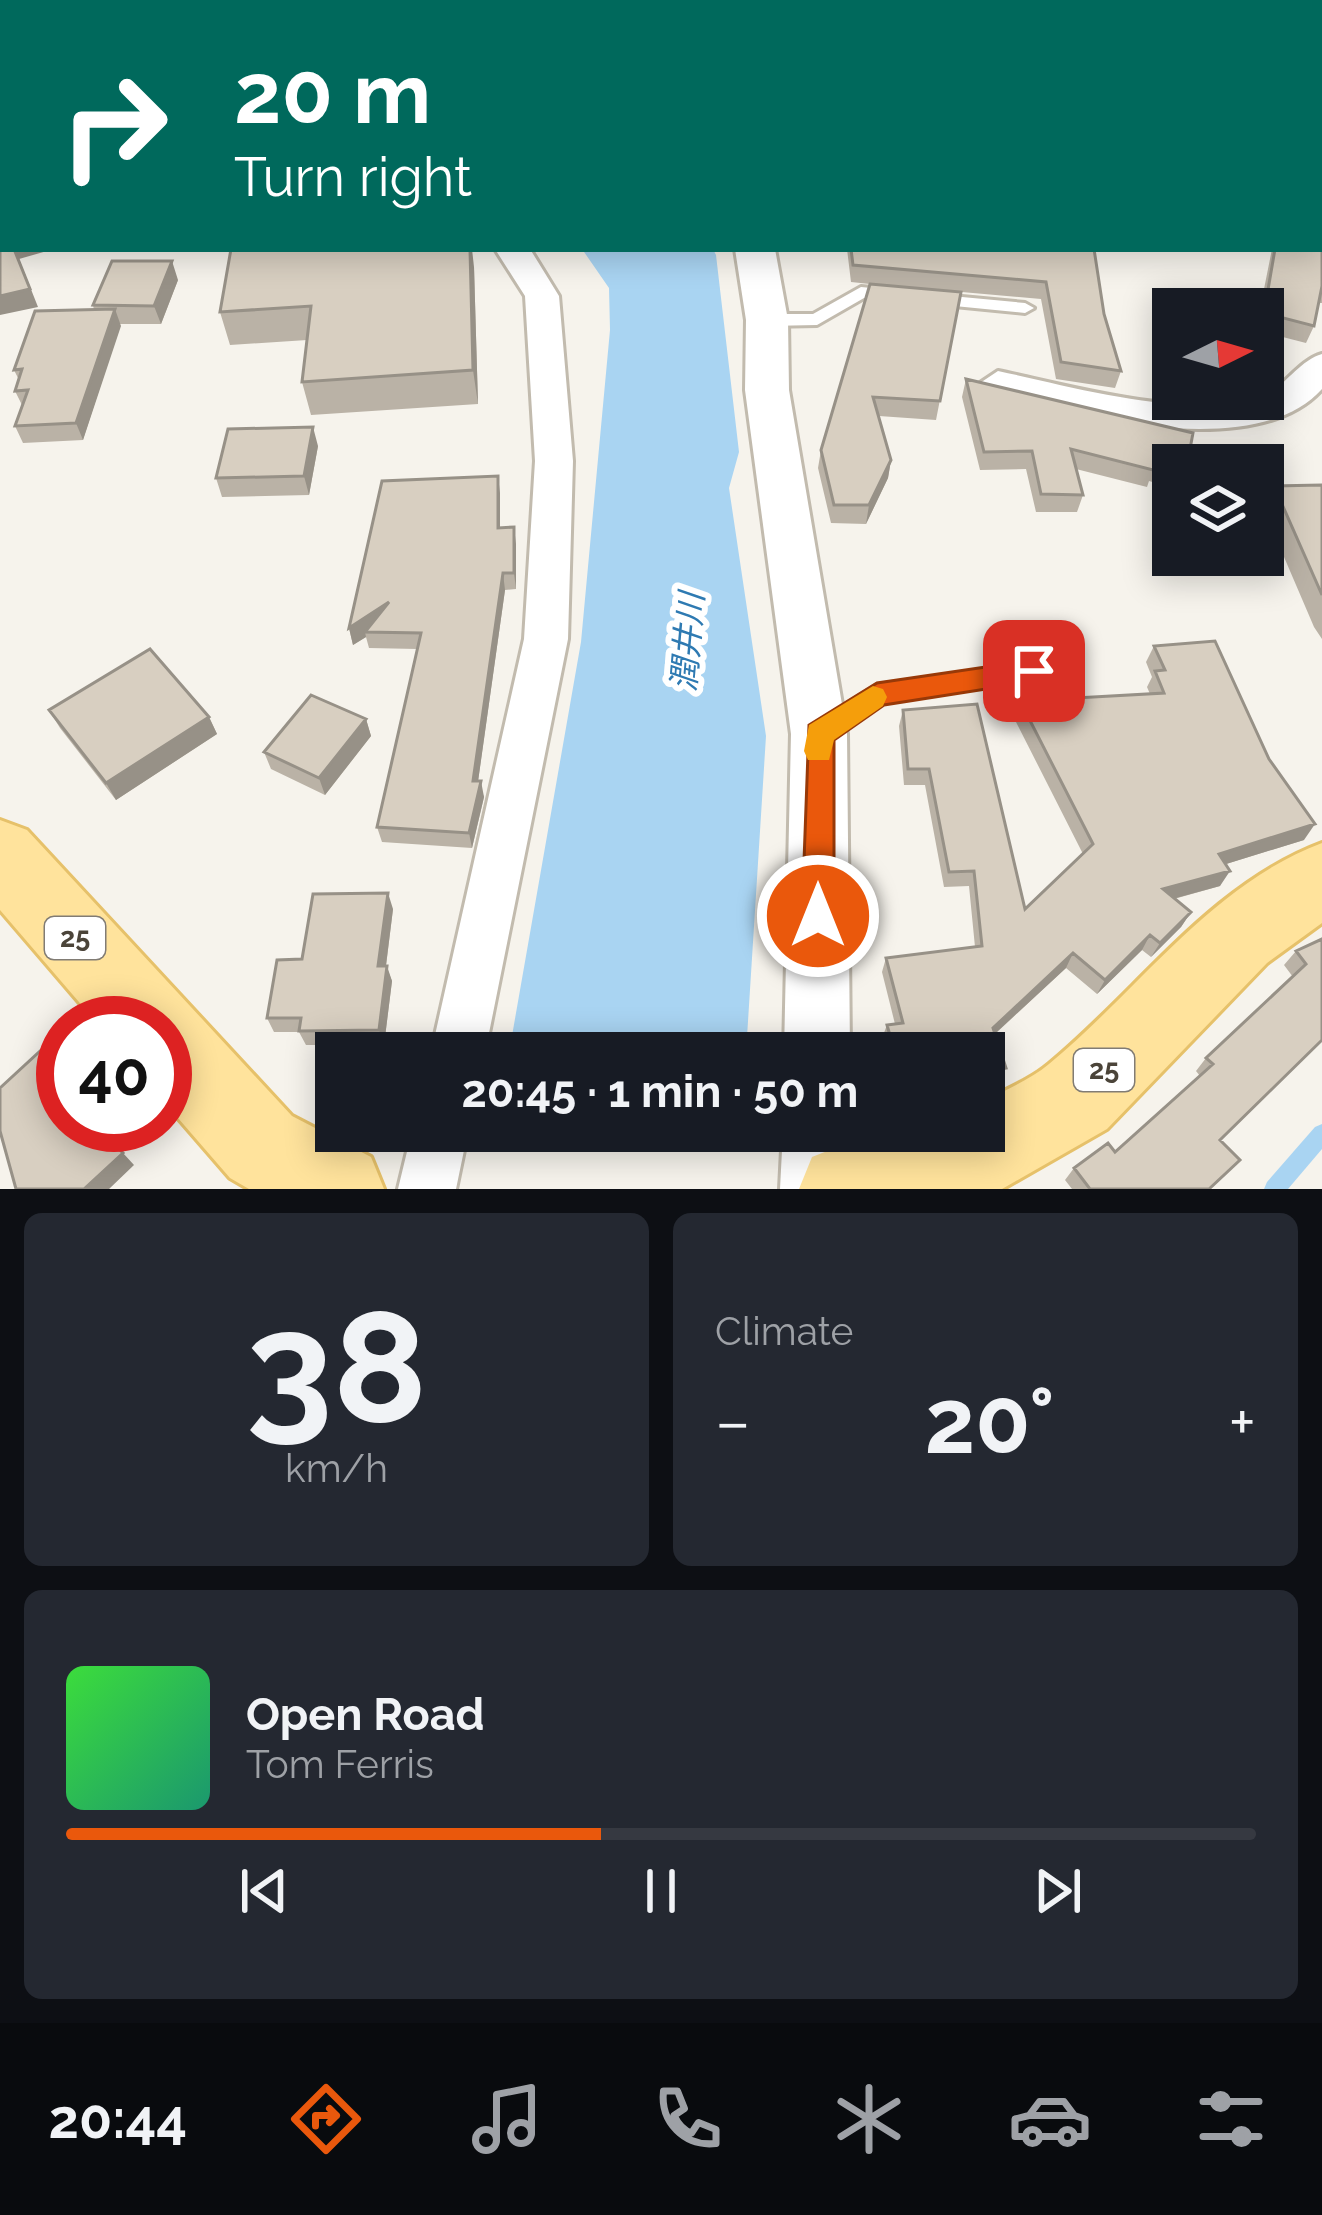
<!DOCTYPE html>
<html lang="en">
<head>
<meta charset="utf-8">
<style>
	body { margin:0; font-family:Raleway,"Noto Sans JP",sans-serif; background:#242831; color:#f1f3f6; height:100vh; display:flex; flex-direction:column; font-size:45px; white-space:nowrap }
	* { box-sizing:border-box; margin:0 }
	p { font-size:39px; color:#9ea1a6 }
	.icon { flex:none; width:66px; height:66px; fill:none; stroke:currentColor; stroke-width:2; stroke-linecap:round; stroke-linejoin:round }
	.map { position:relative; height:1189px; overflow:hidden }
	.sheet { display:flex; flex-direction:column; gap:24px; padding:24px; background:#0d0f14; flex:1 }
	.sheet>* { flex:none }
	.hud { position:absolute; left:0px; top:0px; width:1323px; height:252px; box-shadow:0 6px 30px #0003; background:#00695c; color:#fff; overflow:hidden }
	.needle { width:78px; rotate:85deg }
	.controls { position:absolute; left:1152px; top:288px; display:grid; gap:24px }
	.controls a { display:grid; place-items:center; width:132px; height:132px; border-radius:0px; background:#171b24; box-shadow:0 6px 30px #0003; font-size:60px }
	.speed { position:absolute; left:36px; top:996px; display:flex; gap:24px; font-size:60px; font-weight:700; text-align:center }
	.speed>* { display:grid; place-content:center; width:156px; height:156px; border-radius:50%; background:#171b24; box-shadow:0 6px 30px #0003; line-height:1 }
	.speed .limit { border:18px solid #d22; background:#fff; color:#111 }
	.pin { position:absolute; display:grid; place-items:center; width:102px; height:102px; color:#fff; margin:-51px; border-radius:24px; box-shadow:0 6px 18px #0006 }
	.me { position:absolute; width:132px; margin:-66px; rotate:0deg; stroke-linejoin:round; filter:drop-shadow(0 0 9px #0008) }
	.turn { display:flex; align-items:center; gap:42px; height:252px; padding:0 36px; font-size:54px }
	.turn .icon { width:156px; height:156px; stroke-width:2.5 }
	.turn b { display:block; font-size:84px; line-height:102px }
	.big { font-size:90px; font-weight:700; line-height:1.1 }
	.sheet .tile { flex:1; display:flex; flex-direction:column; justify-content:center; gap:18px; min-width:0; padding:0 42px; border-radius:18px; background:#242831 }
	.sheet .dial { align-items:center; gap:0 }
	.dial b { font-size:156px; line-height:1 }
	.song { display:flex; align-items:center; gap:36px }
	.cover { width:144px; height:144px; border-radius:18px; background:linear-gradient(135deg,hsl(120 70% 55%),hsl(160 70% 35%)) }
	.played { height:12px; border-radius:6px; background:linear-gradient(90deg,#ea580c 45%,#363941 45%) }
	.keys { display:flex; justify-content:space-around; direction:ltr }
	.heat { display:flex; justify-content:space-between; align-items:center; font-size:66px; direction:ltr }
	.sheet .tiles { flex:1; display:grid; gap:24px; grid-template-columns:1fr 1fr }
	.tile:last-child { grid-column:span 2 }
	.trip { position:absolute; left:315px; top:1032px; width:690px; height:120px; border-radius:0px; background:#171b24; box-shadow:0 6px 30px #0003; font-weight:700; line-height:120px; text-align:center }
	.tab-bar { display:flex; height:192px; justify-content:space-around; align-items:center; background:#090b0e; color:#9ea1a6 }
	.tab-bar .icon { width:84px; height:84px }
	.tab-bar .on { color:#ea580c }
	.tab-bar b { font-size:54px; color:#f1f3f6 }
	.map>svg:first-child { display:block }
</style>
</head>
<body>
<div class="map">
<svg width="1322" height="1189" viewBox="0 0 1322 1189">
	<rect width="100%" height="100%" fill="#f6f3ec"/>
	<path fill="#a9d4f2" d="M582,249h131l3,6 23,197 -10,36 37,248 -20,317h-237l72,-411 29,-312 -1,-42z
		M495,1131h242l-8,58h-245z"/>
	<path fill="#f6f3ec" d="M740,1142l-5,47h-257l8,-42z"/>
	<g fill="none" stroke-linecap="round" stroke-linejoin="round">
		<path fill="#a9d4f2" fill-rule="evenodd" d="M1322,1124v25l-34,40h-24l3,-7 48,-55z"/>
		<defs>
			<path id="service" d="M861,287l32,3 9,5 -9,5 -29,-2 -47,27 -50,1 -9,-6 9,-6h46z
				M930,294l95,9 9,5 -9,5 -101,-10 -3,-4z
				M1034,663l8,3 3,6 -3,6 -160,24 -58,37 -8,-2 -3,-7 3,-7 61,-38z"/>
			<path id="minor" d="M148,0h26l1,3h-26z
				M929,0h26l1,3h-26z
				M495,249h35l29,47 14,165 -5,178 -83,414h-54l93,-414 11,-178 -10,-165z
				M1322,354v35c-66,75 -253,26 -337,3l-5,-9 18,-12c81,17 176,46 259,28 23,-5 40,-38 65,-45z
				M412,1131h56l-12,58h-58z"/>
			<path id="tertiary" d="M735,249h40l13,71 1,70 58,344 3,319h-66l7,-319 -46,-344 1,-70z
				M783,1131h68l-1,58h-70z"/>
			<path id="primary" d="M0,820l27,10 265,286 79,41 13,32h-135l-19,-11 -65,-75v-80h-68l-97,-113z
				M1322,843v80l-55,40 -160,166 -105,60h-203l13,-32c58,-24 110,-26 172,-26v-30c21,-11 46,-21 65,-37 89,-73 161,-179 273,-221z"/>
		</defs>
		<use href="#service" stroke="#c2bbae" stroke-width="6"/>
		<use href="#minor" stroke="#c2bbae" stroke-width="6"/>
		<use href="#tertiary" stroke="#c2bbae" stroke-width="6"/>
		<use href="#primary" stroke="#e6c16a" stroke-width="6"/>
		<use href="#service" fill="#fff" fill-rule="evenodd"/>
		<use href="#minor" fill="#fff" fill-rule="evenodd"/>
		<use href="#tertiary" fill="#fff" fill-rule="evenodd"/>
		<use href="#primary" fill="#ffe39c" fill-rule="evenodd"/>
	</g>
	<path fill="#bab2a6" d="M981,0h63l-1,3h-60z
		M1232,0h71l4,3h-73z
		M1320,15l2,2v286h-3l-5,23 -8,17 -43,-11v-23h-3l12,-60h48z
		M847,249h247l10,65 17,57 -6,17 -59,-9 -15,-80 -147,-13 67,6 -25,128 -57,-4 12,44 -3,18 -22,46 -35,-1 -13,-55 3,-18 49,-166 -19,-2z
		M474,267l4,137 -167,11 -9,-33 5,-42 -77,5 -10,-33z
		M178,280l-17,44h-41l-37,116 -60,3 -8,-17 7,-21 -7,-14 4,-11 -5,-10 80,-60 -1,-5z
		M966,379l207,86v23l-24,-7 -2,6 -71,-18 7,26 -6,17h-41l-10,-43 -46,1 -18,-73z
		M318,446l-9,49 -87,2 -6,-19z
		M1322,485v154l-8,-12 -51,-119 11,-22z
		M500,493v35l14,-1 2,62 -11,1 -27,191 6,16 -12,51 -90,-6 -5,-15 40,-178 -48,-1 -3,-11 -13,8 -4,-17z
		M1154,646l150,194 -78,24 -6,22 -46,13 17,13 -10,15 -30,30 -9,-7 -45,44 -31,-26 -71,66 11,34 -7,13 -15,3v-31h-98l-4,-15 5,-13 8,-1 -13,-52 4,-14 89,-11 -6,-61 -25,1 -19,-102h-21l-5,-59 4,-16 122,199 58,-55 -69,-136 6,-17 130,-7 -3,-7 5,-10 -6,-15z
		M49,710l160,7 8,17 -101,66 -56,-72z
		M366,719l5,17 -46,59 -54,-26 -7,-17z
		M393,909l-7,57 6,15 -8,64h-78l-7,-13h-25l-7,-14 35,-59z
		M1322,939l-101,201 -11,49h-138l-7,-9 9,-12 41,-16 85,-76 -4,-5 10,-13 87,-81 -9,-12 12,-14z"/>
	<path fill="#979187" d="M14,249h40l-35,10 19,48 -38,8v-19z
		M470,249h2l2,18 4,137 -5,-34z
		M172,261l6,19 -17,44 -7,-18z
		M115,309l6,17 -38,114 -7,-17z
		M313,427l5,19 -9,49 -5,-19z
		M891,460l-3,18 -22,46 3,-19z
		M498,476l2,17v52l-2,-17z
		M514,527l2,17v45l-2,-16z
		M503,573l2,17 -29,206 -3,-15z
		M389,602l-24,30 1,5 -13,8 -4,-17z
		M209,717l8,17 -101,66 -10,-17z
		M366,719l5,17 -46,59 -6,-17z
		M481,781l3,16 -12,51 -3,-15z
		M1315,824l-11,16 -94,29 9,-15z
		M1230,871l-10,15 -66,18 9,-15z
		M388,893l5,16 -9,72 -6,-15z
		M1191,912l-10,15 -30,30 9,-14z
		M1150,935l-8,15 -45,44 8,-14z
		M1073,953l-7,15 -79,73 6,-13z
		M387,966l5,15 -8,64 -5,-15z
		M121,1125h25l-27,25 -12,-13z
		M123,1153l11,12 -25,24h-25z"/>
	<path fill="#d8cfc1" stroke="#979187" stroke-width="3" d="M21,0h63l-1,3h-62z
		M370,0h312l1,3h-312z
		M1250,0h53l4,3h-54z
		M1320,15l2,2v134l-2,-2z
		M3,81v168h11l16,40 -30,7v-201z
		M1320,163h2v123l-8,40 -50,-13 11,-64h45z
		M231,249h239l3,121 -171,12 9,-76 -91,6z
		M851,249h243l10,65 17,57 -60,-9 -15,-80 -193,-17z
		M112,261h60l-18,45 -61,-1z
		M870,284l91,8 -21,109 -67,-4 18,63 -22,45h-35l-13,-55z
		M115,309l-39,114 -61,3 13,-36 -13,1 7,-22 -8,1 21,-59z
		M966,379l227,54 -6,32h-14v3l-18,-5 -2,7 -82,-21 12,46 -42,-1 -9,-43 -48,1z
		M313,427l-9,49 -88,2 12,-49z
		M498,476v52l16,-1v46h-11l-30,208h8l-12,52 -92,-6 44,-194 -56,-1 24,-30 -40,26 33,-147z
		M1322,485v110l-48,-109z
		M1215,641l54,118 46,65 -96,30 11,17 -67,18 28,23 -31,31 -10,-8 -45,45 -32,-27 -80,75 13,40 -22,4v-19h-89l-8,-28 16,-2 -17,-65 96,-12 -8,-75 -25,1 -20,-103h-21l-5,-59 74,-6 48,205 68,-65 -73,-143 144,-8 -9,-22 10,-1 -11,-24z
		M150,649l59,68 -103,66 -57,-73z
		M311,695l55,24 -47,59 -55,-26z
		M388,893l-10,73h9l-8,64 -80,1 2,-13h-34l10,-58 25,-1 11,-65z
		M1322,939v101l-102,100 20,20 -31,29h-119l-16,-21 34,-25 7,9 98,-88 -7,-6 100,-94 -10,-13z
		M63,1030v95h58l-14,12 16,16 -39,36h-68l-16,-58v-43z"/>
	<path fill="#ea580c" stroke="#983908" stroke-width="3" d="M1034,660l10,3v17l-160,25 -50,35v176l-4,11 -12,4 -11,-4 -5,-11 7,-191 68,-42z"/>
	<path fill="#f59e0b" d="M873,686l10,3 4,8 -4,9 -49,34 -5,20h-21l-4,-9 5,-26z"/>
	<g text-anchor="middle" stroke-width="12" stroke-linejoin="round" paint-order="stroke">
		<g fill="#fff" stroke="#817c74" stroke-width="3">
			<rect x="45" y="917" width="60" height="42" rx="9"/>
			<rect x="1074" y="1049" width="60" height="42" rx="9"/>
		</g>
		<g font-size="27" font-weight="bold" fill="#4b4439">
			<text x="75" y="947">25</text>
			<text x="1104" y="1079">25</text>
		</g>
		<g font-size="33" font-style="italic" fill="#2e7ab2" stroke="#fff">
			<text transform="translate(687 642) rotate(-85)" y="12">潤井川</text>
		</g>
	</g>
</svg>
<div class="controls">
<a><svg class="needle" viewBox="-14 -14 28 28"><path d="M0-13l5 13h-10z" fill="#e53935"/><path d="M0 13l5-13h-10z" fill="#9ea1a6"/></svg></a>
<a><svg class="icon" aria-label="layers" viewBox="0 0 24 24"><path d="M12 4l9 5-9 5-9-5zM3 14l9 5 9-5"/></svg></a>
</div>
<div class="speed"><div class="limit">40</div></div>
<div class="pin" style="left:1034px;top:671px;background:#d93025"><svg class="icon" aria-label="arrive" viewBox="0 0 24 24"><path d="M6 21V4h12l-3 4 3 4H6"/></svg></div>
<svg class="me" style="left:818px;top:916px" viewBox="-20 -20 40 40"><circle r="17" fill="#ea580c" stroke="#fff" stroke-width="3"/><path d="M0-11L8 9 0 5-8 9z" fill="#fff"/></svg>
<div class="trip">20:45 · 1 min · 50 m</div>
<div class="hud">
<div class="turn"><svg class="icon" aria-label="right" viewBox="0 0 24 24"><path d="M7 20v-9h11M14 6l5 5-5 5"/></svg><div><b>20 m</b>Turn right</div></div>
</div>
</div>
<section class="sheet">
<div class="tiles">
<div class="tile dial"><b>38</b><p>km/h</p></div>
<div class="tile"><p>Climate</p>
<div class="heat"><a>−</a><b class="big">20°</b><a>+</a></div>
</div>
<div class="tile">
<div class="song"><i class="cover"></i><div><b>Open Road</b><p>Tom Ferris</p></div></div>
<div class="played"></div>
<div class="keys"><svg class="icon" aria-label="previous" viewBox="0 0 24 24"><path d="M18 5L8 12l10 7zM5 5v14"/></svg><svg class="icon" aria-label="pause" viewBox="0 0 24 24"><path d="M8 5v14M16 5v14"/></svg><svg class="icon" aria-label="next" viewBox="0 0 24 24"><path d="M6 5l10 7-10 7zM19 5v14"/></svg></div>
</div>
</div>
</section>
<nav class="tab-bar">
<b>20:44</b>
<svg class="icon on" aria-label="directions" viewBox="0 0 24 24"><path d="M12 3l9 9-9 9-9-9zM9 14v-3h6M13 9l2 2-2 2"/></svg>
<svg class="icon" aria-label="music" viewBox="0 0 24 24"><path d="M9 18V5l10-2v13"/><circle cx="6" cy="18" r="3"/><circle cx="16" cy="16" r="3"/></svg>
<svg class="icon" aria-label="phone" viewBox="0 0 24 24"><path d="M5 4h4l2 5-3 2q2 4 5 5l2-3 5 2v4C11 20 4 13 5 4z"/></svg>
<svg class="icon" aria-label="climate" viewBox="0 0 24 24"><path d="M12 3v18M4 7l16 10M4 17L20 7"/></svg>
<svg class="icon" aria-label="car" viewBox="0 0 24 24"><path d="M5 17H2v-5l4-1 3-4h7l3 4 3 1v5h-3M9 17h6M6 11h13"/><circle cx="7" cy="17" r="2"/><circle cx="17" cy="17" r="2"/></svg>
<svg class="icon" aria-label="filters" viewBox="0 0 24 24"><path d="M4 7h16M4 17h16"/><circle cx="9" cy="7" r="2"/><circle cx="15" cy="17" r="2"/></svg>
</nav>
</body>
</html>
